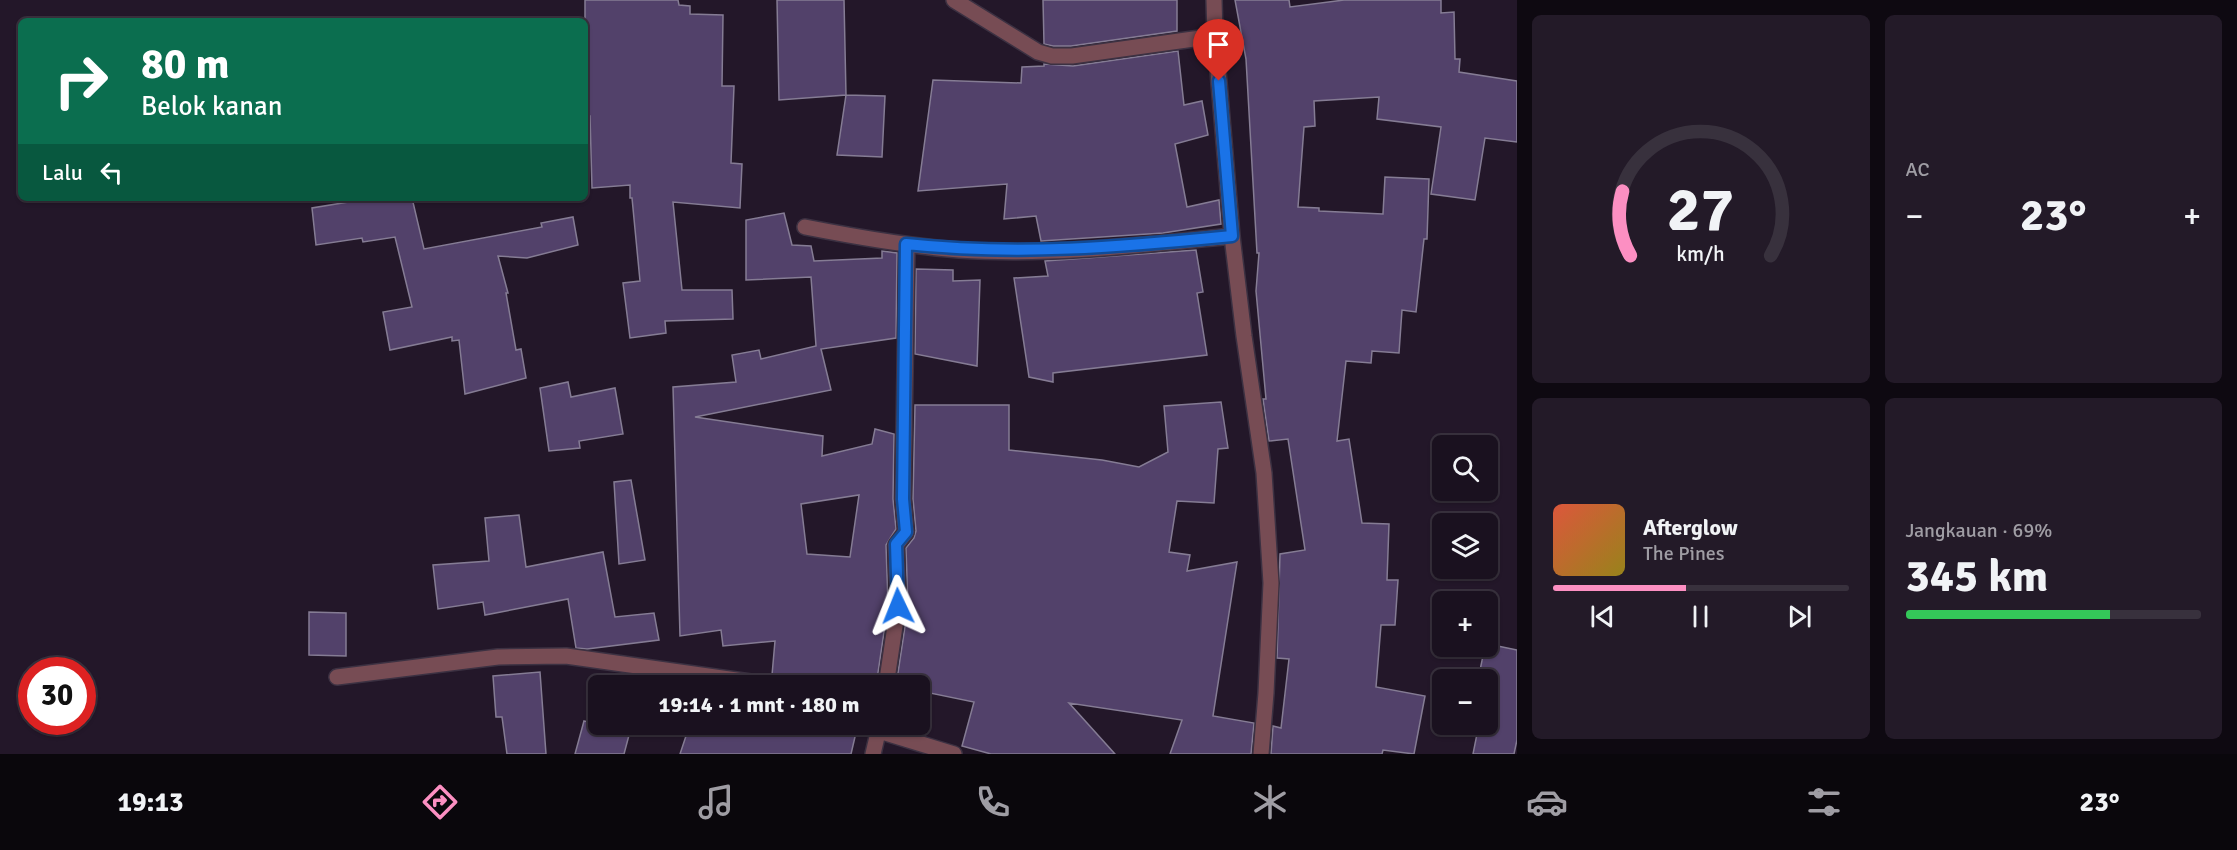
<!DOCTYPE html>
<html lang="id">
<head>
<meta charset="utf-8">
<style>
	body { margin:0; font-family:Signika,sans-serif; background:#231a28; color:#f1f3f6; height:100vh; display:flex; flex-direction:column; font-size:22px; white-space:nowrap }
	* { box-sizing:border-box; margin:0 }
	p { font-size:20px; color:#9f9da4 }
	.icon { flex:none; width:33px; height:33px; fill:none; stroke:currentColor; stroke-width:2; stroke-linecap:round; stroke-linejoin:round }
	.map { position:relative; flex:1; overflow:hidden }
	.drawer { display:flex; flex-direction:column; gap:15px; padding:15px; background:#0e0911; width:720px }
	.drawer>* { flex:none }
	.guide { position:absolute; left:18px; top:18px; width:570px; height:183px; border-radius:9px; box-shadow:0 2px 4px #0004,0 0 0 2px #38313d; background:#0b6e4f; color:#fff; overflow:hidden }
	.tools { position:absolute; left:1432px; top:435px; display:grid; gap:12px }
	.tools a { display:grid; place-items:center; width:66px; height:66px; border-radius:9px; background:#1a111f; box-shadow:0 2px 4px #0004,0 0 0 2px #38313d; font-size:30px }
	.speed { position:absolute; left:18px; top:657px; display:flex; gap:12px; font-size:30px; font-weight:700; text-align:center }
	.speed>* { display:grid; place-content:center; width:78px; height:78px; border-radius:50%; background:#1a111f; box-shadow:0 2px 4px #0004,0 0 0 2px #38313d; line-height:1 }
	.speed .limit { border:9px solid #d22; background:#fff; color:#111 }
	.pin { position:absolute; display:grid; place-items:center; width:51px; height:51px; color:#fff; margin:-62px -26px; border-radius:50% 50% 50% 0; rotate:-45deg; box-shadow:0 0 6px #0007 }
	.pin .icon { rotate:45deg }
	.me { position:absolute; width:66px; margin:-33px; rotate:358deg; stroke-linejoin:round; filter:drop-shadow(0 0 4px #0008) }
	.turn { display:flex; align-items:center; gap:21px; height:126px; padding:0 24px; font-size:27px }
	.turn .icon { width:78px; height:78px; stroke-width:2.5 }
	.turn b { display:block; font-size:42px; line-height:51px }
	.then { display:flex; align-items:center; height:57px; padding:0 24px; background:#0003; gap:12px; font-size:22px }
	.big { font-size:45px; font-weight:700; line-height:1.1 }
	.drawer .card { flex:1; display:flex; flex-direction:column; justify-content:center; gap:9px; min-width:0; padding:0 21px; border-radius:9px; background:#231a28 }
	.drawer .dial { align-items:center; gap:0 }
	.dial svg { height:156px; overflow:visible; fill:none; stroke:#38313d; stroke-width:7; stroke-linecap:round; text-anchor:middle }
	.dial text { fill:#f1f3f6; stroke:none }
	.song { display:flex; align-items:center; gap:18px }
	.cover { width:72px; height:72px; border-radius:9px; background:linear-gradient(135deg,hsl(10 70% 55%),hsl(50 70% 35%)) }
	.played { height:6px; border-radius:3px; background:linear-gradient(90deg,#fc8fc2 45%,#38313d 45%) }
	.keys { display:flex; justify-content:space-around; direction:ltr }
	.heat { display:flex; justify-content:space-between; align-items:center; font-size:33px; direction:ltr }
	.charge { height:9px; border-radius:4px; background:linear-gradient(90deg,#34c759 69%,#38313d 0) }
	.drawer .tiles { flex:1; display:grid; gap:15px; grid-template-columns:repeat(2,1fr) }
	.trip { position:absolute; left:588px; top:675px; width:342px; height:60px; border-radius:9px; background:#1a111f; box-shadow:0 2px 4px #0004,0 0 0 2px #38313d; font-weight:700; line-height:60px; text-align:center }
	.menu { display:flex; height:96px; justify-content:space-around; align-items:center; background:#0a070c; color:#9f9da4 }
	.menu .icon { width:42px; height:42px }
	.menu .on { color:#fc8fc2 }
	.menu b { font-size:27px; color:#f1f3f6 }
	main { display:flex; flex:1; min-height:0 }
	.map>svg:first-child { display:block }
</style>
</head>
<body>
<main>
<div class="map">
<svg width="1517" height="754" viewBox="0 0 1517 754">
	<rect width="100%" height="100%" fill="#231729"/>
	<path fill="#52416a" stroke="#857c94" stroke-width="1.5" fill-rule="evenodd" d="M585,0h93l1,5 11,1v8l33,1 -1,71h12l-3,77 11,1 -2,44 -67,-6 9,88h50l1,29 -68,2 1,12 -36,5 -7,-55 17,-2 -8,-83h-2v-13l-38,3 -2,-72h-2l-3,-36z
		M777,0h67l2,95 -67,5z
		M1043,0h134v31l-106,15h-18l-9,-2z
		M1235,0h54l1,7 54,-7h97v13l13,-1 1,47h5l-1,13 58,9v61l-32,-4 -10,62 -44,-6 10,-67 -64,-8 2,-22 -65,4 1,25 -11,1 -6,80 21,1v3l64,3 2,-37 44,2 -2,60h-3l-8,73 -14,-2 -3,43 -27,-2 -1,12 -25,-2 -9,80 12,-2 13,84 27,1 -2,56h11l-3,45h-14l-5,62 49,9 -11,58 -31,-4 -1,4h-111l2,-28 8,2 8,-69 -12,-1 3,-104 25,-4 -17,-111 -19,2 -6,-42h3l-10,-108 3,-38h-2l-11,-194z
		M1178,51l6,54 18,-4 6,34 -33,9 12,63 32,-7 2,24 -58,9 -122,8 -5,-25 -32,3 3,-35 -89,7 15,-111 88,3 1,-16 22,-1v-2l29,2z
		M846,95l39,1 -3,61 -45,-2z
		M373,198h39l12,51 118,-22 -1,-4 32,-6 5,28 -51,13 -29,-2 10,37h-2l10,57 5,-1 5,29 -61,16 -6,-54 -7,1v-4l-62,13 -7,-38 29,-5 -17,-70 -32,5 -1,-4 -46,7 -4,-37z
		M784,213l8,32 19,1 3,15 68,-3v-7l15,2 -1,85 -75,11 10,41 -136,27 128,19 -1,20 50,-12 3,-15 19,5 -1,65 3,30 -10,16 2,60 -12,81h-20l-84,-11 3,-34 -52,5 -2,-16 -41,6 -7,-249 63,-5 -4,-27 27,-5 2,9 55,-13 -5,-69 -65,3v-60zM859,495l-9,62 -43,-3 -6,-50z
		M1196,250l7,42 -6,1 10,62 -154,18v9l-24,-5 -15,-99 34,-2 -3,-15z
		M916,269l37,1v11l27,-1 -3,86 -62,-12z
		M568,382l3,15 44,-9 8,46 -44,7 1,7 -31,3 -9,-63z
		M1221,402l7,46 -10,1 -4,54 -37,-2 -8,51 21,3 -3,16 50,-9 -24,154 41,7 -3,31h-81l12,-34 -113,-17 46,51h-124l-29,-8 12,-44 -54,-11v-5h-24l12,-79 -2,-59 8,-10 2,-7 -3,-32 2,-94h94v45l93,10 37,7 29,-15 -4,-46z
		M631,480l14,80 -26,4 -5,-82z
		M519,515l7,52 77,-15 12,65 39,-4 5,27 -72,9 -11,-1 -8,-49 -83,16 -2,-13 -45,7 -5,-44 56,-4 -4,-43z
		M309,612l37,1v43l-37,-1z
		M1488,644l29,6v90l-3,14h-41l6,-30h9v-44h-10l7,-34h3z
		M540,672l6,82h-39l-5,-37h-6l-3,-41z
		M584,721l14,3h34l-8,30h-49z
		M690,724h168l-7,30h-171z"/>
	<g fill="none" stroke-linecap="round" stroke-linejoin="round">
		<defs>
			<path id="minor" d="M954,0l84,52 14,4h20l143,-20
				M1214,0l1,36 17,200 12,100 20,137 7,110 -5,110 -5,61
				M805,227c51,10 102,19 154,23 91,6 182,-5 273,-14
				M337,677l161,-20 68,-1 213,30
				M886,686l12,-80 -2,-61 10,-13 -3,-33 4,-254
				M870,724l9,7 75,23
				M873,754l7,-30"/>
		</defs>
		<use href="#minor" stroke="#3c3142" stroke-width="18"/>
		<use href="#minor" stroke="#774c54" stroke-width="15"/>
	</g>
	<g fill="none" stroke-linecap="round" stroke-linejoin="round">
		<defs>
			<path id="route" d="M898,606l-2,-62 10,-12 -3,-33 3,-255c112,12 215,3 326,-8l-13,-155"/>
		</defs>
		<use href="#route" stroke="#114b97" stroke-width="15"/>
		<use href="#route" stroke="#1a73e8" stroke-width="10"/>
	</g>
</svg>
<div class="tools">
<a><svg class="icon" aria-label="search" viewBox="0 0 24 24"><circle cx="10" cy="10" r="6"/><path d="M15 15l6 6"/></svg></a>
<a><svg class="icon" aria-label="layers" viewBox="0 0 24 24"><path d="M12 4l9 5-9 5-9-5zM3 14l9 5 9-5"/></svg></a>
<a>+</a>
<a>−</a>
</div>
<div class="speed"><div class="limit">30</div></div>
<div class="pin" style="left:1219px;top:81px;background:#d93025"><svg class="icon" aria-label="arrive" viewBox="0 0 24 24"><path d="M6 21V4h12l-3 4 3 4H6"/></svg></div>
<svg class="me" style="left:898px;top:606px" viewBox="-20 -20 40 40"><path d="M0-17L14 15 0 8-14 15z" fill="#1a73e8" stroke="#fff" stroke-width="4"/></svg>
<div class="trip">19:14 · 1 mnt · 180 m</div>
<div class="guide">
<div class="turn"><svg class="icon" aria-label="right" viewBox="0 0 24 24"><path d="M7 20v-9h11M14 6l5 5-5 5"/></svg><div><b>80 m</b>Belok kanan</div></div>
<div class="then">Lalu<svg class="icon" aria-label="left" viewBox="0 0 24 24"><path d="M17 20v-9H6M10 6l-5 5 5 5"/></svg></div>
</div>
</div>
<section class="drawer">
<div class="tiles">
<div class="card dial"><svg viewBox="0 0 100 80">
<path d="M14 69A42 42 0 1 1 86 69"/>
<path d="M14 69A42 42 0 0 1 10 36" stroke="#fc8fc2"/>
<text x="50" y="56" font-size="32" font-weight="700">27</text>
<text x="50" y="72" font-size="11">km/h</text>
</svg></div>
<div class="card"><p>AC</p>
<div class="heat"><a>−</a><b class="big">23°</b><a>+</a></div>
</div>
<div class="card">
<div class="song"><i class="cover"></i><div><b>Afterglow</b><p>The Pines</p></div></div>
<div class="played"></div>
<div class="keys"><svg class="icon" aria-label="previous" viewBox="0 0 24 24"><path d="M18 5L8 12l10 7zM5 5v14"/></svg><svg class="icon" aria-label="pause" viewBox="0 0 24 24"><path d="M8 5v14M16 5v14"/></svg><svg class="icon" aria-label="next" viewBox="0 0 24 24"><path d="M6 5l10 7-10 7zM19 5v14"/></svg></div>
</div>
<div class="card"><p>Jangkauan · 69%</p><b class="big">345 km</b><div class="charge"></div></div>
</div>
</section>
</main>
<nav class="menu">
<b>19:13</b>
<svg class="icon on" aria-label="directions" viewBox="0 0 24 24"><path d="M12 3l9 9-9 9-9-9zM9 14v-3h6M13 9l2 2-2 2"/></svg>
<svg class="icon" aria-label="music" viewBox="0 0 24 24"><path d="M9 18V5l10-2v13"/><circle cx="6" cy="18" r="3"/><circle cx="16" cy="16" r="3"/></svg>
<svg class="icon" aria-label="phone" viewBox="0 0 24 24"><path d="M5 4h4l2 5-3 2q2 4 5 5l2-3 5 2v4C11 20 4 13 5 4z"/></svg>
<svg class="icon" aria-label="climate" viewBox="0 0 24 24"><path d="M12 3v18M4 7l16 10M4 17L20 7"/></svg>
<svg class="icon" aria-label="car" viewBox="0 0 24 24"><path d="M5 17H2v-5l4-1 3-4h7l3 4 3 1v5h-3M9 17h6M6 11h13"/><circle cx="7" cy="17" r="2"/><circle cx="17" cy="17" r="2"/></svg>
<svg class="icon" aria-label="filters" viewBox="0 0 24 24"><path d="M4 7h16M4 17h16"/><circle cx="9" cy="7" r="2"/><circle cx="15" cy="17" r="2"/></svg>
<b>23°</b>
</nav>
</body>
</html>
